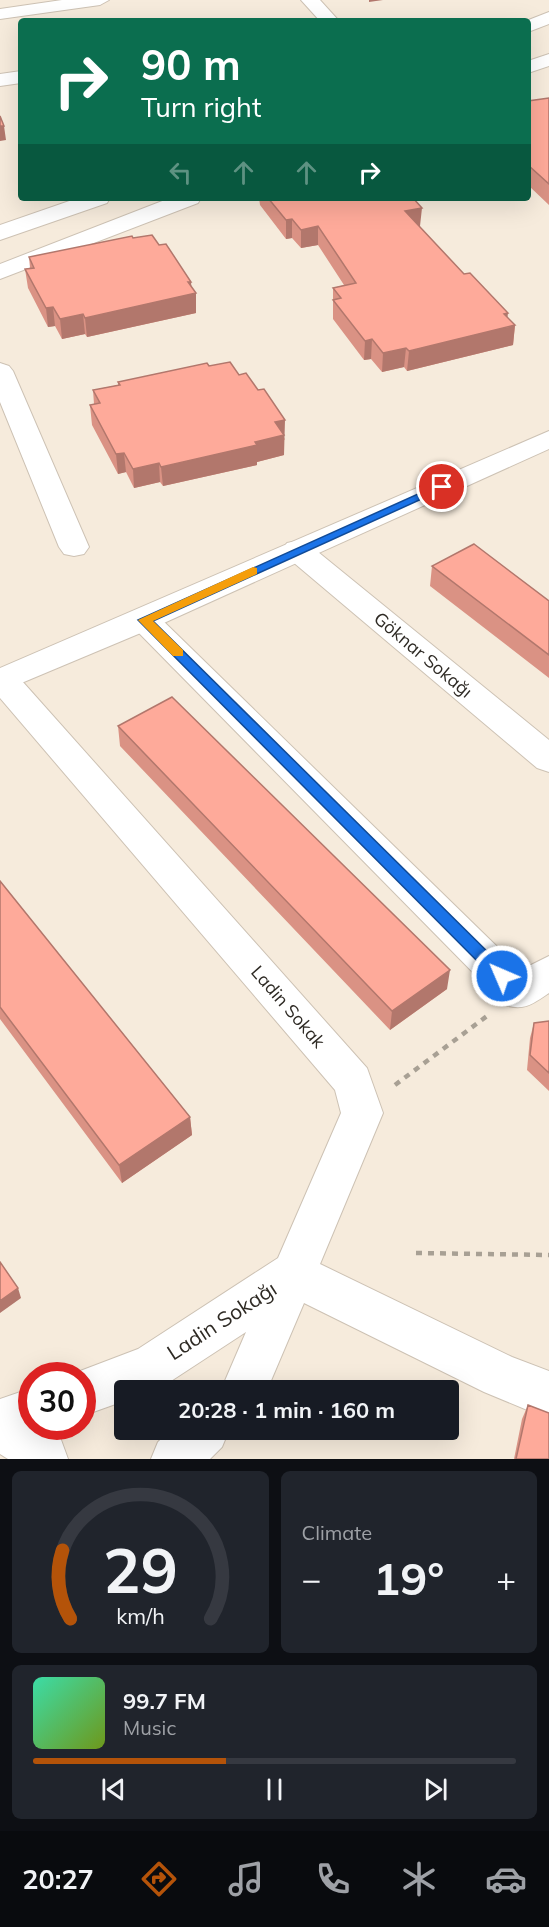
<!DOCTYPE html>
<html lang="en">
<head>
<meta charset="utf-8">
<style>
	body { margin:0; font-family:Mulish,sans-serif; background:#20242c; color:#f1f3f6; height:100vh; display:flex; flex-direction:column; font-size:22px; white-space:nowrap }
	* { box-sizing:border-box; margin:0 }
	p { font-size:20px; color:#9ea1a6 }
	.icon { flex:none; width:33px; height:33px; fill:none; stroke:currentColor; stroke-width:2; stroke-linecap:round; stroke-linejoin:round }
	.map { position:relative; height:1459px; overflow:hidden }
	.sheet { display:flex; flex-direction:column; gap:12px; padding:12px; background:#0d0f14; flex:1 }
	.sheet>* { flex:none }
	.banner { position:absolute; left:18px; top:18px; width:513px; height:183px; border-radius:6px; box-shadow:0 6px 24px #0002; background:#0b6e4f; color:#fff; overflow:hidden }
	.speed { position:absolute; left:18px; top:1362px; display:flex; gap:12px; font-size:30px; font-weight:700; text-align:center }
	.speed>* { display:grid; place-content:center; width:78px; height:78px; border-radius:50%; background:#171b24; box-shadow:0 6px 24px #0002; line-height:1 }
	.speed .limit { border:9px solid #d22; background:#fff; color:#111 }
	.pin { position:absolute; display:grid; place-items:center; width:51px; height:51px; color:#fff; margin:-26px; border:3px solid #fff; border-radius:50%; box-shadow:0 2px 6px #0007 }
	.me { position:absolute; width:66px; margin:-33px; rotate:315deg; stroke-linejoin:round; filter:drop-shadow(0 0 4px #0008) }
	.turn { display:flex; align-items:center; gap:21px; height:126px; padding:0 24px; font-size:27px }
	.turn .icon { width:78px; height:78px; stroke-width:2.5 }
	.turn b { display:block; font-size:42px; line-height:51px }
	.lanes { display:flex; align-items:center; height:57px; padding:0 24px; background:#0003; justify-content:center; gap:30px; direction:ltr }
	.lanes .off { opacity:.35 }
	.big { font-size:45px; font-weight:700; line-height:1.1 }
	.sheet .tile { flex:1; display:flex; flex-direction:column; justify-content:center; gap:9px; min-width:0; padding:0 21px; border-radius:9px; background:#20242c }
	.sheet .dial { align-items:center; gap:0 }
	.dial svg { height:156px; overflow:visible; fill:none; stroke:#363941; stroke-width:7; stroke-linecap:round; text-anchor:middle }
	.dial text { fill:#f1f3f6; stroke:none }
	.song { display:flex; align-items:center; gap:18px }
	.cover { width:72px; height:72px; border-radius:9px; background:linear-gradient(135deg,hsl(160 70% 55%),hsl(80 70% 35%)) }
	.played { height:6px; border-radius:3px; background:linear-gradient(90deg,#b45309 40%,#363941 40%) }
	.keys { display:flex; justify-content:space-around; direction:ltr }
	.heat { display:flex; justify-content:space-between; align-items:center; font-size:33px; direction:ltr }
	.sheet .tiles { flex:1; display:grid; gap:12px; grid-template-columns:1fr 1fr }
	.tile:last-child { grid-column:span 2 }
	.trip { position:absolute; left:114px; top:1380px; width:345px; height:60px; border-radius:6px; background:#171b24; box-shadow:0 6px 24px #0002; font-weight:700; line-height:60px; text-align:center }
	.dock { display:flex; height:96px; justify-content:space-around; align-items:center; background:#090b0e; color:#9ea1a6 }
	.dock .icon { width:42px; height:42px }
	.dock .selected { color:#b45309 }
	.dock b { font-size:27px; color:#f1f3f6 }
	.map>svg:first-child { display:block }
</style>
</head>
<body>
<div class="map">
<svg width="549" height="1459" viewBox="0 0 549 1459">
	<rect width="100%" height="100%" fill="#f6ebdc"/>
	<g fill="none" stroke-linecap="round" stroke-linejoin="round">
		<defs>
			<path id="minor" d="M62,0h47l-9,5 -100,14v-10z
				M301,0h19l19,21h-19z
				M549,12v12l-21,8 -2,-11z
				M549,54v12l-21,7v-12z
				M21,71v12l-21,3v-12z
				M78,198h32l-3,5 -107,37v-15z
				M170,198h31l-3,5 -198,76v-15z
				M0,363l9,3 4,5 76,176 -5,7 -10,2 -10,-2 -5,-7 -59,-145z
				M297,541l10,2 242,197v32l-12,-4 -250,-211 -5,-7 5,-7z
				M144,610l11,3 366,357 28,-14v37c-16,11 -25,18 -44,12l-372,-378 -4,-7 4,-7z
				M3,669l11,3 353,396 16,45 -63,151 192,93 37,14v48l-65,-27 -180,-89 -37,87h-46l25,-58 -78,51 -17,7h-27v11l-42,15v-40h-15l71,-27 140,-91 63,-145 -6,-23 -335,-392v-28z
				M32,1388v38h18l-2,3 12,8 8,22h-60l-8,-5v-55z
				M171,1430h58l-7,17 -12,12h-59l7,-17z"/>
			<path id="major" d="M549,431v18l-394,178 -155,65v-24z"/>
		</defs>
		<use href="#minor" stroke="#cdc2b4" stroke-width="2"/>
		<use href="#major" stroke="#cdc2b4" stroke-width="2"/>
		<path stroke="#a8a094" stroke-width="4.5" stroke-dasharray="6 6" stroke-linecap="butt" d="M395,1085l92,-69
			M416,1253l133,2"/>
		<use href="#minor" fill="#fff" fill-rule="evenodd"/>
		<use href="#major" fill="#fff" fill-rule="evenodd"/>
	</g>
	<path fill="#da9284" d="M549,98v107l-21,-20v-84z
		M259,198h154l7,28h-1l45,48 51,51 -2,20 -106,26 -3,-4 -22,5 -11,-13 -7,1 -31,-41v-31l11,-3 -26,-40 -17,3 -9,-10 -6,1 -26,-34z
		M133,238l26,7 37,48v20l-109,24 -2,-3 -23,5 -7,-13 -7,1 -20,-39 -3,-19 5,-1 -1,-11z
		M209,366l76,73 -1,1v15l-27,7v3l-94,21 -3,-4 -26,6 -8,-16 -8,2 -26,-49 -2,-20 4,-1 -1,-14 25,-5v-3z
		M432,566l117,35v77l-119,-92z
		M118,726l329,263 -57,41 -270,-284z
		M0,881l190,236 2,18 -70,48 -122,-164z
		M549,1021v70l-22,-21 3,-32 4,-15z
		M528,1405l21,54h-35l8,-40z"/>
	<path fill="#b2776c" d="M369,0h14l-14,2z
		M0,126h4l2,14 -6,1z
		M422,208l-2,18 -16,3 1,-18z
		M292,219v19l-6,1v-19z
		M318,226v19l-17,3v-18z
		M188,282h3l1,12 4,-1v20l-109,24 -2,-19z
		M53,307l2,19 -7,1 -2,-19z
		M508,313l-2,15 9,-3 -2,20 -106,26 2,-20z
		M83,314l2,20 -23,5 -2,-20z
		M372,339l-1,20 -7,1 1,-19z
		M406,348l-2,19 -22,5 1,-19z
		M285,420l-1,35 -27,7v3l-94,21 -2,-19 94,-25 20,-20z
		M124,453l2,19 -8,2 -2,-20z
		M159,463l1,19 -26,6 -1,-19z
		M450,970l-3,19 -57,41 2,-19z
		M190,1117l2,18 -70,48 -3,-18z
		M18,1288l3,10 -21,15v-12z"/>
	<path fill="#feaa9a" stroke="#b2776c" stroke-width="1.5" d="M549,98v86l-21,-19v-64z
		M0,116l4,10h-4z
		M268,198h145l9,10 -17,3 59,63 6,-1 38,40 -4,1 11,11 -106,26 -3,-3 -23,5 -11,-14 -7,2 -32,-41 8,-2 -8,-10 23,-5 -38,-57 -17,4 -9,-11 -6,1z
		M152,235l7,10 7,-1 25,38h-3l8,11 -111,25 -2,-4 -23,5 -7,-12 -7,1 -21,-39 9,-1 -5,-11 103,-21 1,2z
		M230,362l9,13 7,-2 12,17 6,-1 21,31 -10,2 9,13 -29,7 2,3 -96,22 -2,-4 -26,6 -9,-16 -8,1 -26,-49 10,-2 -7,-13 27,-5 -2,-3 89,-19 2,3z
		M474,544l75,57v54l-117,-89z
		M172,697l278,273 -58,41 -274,-285z
		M0,881l190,236 -71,48 -119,-158z
		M549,1021v52l-19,-18 4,-32z
		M0,1262l18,26 -18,13z
		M528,1405l21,8v46h-33z"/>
	<path fill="#1a73e8" stroke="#114b97" stroke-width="1.5" d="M438,485l10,2 -295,134 355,351 2,4 -2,5h-11l-359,-361z"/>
	<path fill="#f59e0b" d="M253,567l4,1v6l-104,47 30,29v6h-10l-35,-36z"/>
	<g text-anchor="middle" stroke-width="4.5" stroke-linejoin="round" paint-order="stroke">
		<g font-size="18" fill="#2e2a24" stroke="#fff">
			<text transform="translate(423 655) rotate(40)" y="6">Göknar Sokağı</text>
			<text transform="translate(288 1007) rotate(49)" y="6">Ladin Sokak</text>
		</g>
		<g font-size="21" fill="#2e2a24" stroke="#fff">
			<text transform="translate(222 1321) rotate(-33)" y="7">Ladin Sokağı</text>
		</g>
	</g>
</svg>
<div class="speed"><div class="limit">30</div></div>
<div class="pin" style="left:442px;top:487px;background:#d93025"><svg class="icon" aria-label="arrive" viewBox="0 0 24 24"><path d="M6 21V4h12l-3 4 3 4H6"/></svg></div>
<svg class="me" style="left:502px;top:976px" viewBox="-20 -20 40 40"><circle r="17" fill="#1a73e8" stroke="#fff" stroke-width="3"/><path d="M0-11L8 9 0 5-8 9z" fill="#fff"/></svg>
<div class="trip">20:28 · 1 min · 160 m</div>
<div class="banner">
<div class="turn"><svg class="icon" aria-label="right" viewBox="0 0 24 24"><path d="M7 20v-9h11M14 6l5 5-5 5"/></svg><div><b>90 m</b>Turn right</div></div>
<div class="lanes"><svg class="icon off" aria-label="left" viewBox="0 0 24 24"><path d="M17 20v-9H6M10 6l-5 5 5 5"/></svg><svg class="icon off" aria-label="ahead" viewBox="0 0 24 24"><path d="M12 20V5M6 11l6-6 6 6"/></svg><svg class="icon off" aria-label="ahead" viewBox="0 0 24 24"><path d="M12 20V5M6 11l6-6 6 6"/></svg><svg class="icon" aria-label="right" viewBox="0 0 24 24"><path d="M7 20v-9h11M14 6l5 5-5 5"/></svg></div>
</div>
</div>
<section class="sheet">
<div class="tiles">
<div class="tile dial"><svg viewBox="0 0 100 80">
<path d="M14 69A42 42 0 1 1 86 69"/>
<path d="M14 69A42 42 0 0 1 10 34" stroke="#b45309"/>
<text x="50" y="56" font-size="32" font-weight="700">29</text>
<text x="50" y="72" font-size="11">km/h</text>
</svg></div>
<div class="tile"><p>Climate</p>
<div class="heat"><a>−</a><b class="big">19°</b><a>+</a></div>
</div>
<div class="tile">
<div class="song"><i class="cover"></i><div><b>99.7 FM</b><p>Music</p></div></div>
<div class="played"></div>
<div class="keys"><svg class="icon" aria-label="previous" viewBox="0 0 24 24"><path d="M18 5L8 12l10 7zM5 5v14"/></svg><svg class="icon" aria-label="pause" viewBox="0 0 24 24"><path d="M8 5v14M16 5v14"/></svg><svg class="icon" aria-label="next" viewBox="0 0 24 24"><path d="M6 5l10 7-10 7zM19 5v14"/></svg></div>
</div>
</div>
</section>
<nav class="dock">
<b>20:27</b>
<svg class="icon selected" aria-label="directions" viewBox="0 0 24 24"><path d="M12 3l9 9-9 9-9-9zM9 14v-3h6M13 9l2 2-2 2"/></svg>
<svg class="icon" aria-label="music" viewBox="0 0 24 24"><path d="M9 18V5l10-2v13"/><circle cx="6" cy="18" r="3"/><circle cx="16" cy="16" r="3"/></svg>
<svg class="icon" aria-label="phone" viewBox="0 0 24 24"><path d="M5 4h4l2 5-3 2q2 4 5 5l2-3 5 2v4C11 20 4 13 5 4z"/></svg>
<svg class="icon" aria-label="climate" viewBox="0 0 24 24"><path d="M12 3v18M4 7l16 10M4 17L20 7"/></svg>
<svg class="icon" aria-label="car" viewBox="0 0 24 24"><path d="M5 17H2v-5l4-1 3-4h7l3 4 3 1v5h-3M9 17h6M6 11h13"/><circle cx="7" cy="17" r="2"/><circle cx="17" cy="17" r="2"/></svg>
</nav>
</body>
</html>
